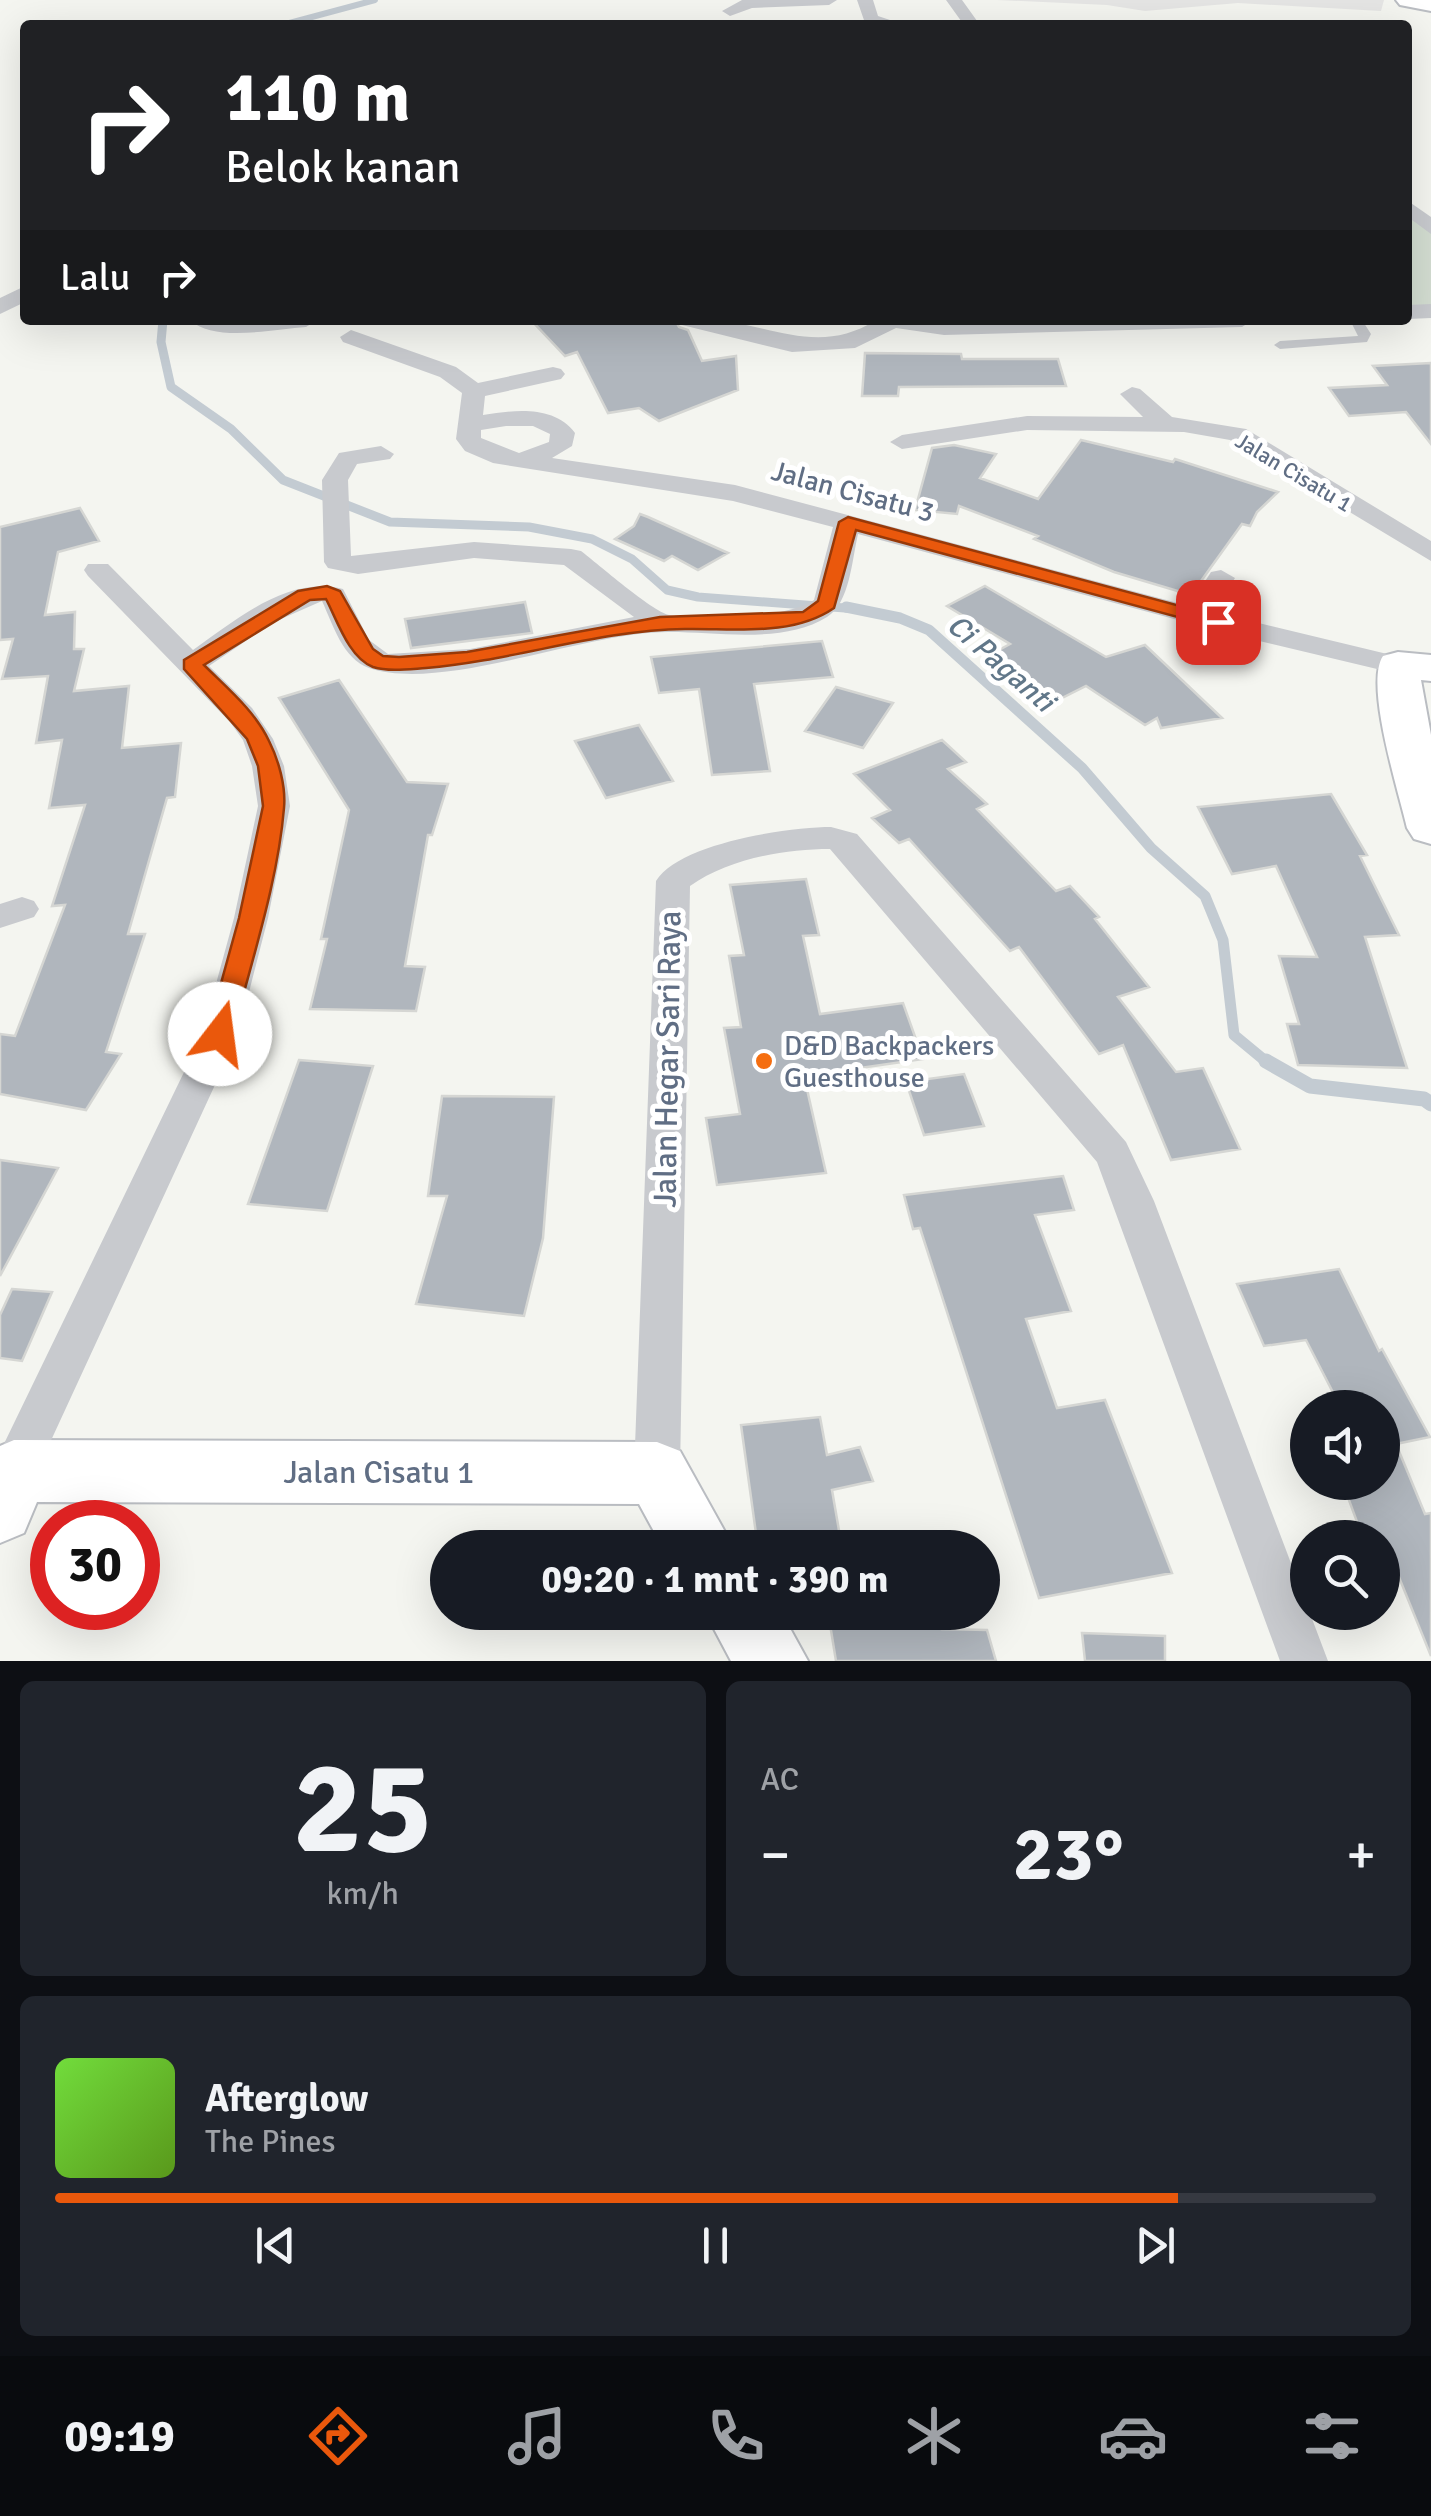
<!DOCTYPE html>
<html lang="id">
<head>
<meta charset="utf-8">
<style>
	body { margin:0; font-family:Signika,sans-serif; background:#20242c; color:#f1f3f6; height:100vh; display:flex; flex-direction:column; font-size:38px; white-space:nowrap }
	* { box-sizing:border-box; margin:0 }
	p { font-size:32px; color:#9ea1a6 }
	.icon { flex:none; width:55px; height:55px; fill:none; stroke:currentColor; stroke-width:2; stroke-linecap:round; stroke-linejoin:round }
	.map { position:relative; height:1661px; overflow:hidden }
	.details { display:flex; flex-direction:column; gap:20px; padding:20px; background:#0d0f14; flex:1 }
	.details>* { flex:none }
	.top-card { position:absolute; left:20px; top:20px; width:1392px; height:305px; border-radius:10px; box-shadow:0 10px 40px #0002; background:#202124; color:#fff; overflow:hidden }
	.fabs { position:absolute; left:1290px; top:1390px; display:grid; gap:20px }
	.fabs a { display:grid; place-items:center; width:110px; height:110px; border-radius:50%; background:#171b24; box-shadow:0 10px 40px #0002; font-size:50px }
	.speed { position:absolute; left:30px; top:1500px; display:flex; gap:20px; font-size:50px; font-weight:700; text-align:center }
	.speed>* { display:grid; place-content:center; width:130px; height:130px; border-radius:50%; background:#171b24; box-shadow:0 10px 40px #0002; line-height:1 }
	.speed .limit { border:15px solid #d22; background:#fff; color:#111 }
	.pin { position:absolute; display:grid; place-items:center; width:85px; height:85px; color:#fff; margin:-42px; border-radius:20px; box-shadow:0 5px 15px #0006 }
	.me { position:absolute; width:110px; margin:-55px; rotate:15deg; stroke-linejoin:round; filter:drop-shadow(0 0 8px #0008) }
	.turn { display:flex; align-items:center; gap:35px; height:210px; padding:0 40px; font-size:45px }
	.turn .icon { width:130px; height:130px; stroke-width:2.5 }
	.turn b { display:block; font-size:70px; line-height:85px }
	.then { display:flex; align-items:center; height:95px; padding:0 40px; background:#0003; gap:20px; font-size:38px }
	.big { font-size:75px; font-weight:800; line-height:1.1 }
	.details .widget { flex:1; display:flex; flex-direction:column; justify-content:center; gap:15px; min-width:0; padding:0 35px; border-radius:15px; background:#20242c }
	.details .dial { align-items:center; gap:0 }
	.dial b { font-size:130px; line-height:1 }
	.song { display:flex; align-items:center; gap:30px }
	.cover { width:120px; height:120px; border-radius:15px; background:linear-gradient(135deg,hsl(100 70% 55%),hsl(90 70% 35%)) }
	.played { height:10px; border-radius:5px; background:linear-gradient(90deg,#ea580c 85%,#363941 85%) }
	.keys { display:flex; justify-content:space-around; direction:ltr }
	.heat { display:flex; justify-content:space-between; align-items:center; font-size:55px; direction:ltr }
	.details .tiles { flex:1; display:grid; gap:20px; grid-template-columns:1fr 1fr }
	.widget:last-child { grid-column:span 2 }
	.trip { position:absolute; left:430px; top:1530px; width:570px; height:100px; border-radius:50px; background:#171b24; box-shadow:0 10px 40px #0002; font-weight:800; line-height:100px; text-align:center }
	.tabs { display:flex; height:160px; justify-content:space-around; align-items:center; background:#090b0e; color:#9ea1a6 }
	.tabs .icon { width:70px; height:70px }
	.tabs .on { color:#ea580c }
	.tabs b { font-size:45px; color:#f1f3f6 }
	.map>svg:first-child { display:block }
</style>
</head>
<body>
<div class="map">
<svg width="1431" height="1661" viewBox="0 0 1431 1661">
	<rect width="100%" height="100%" fill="#f4f5f0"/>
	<path fill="#e5e5e4" d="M997,0h387l-3,11 -143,-8 -93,8 -38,-6z"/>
	<path fill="#d3ddd1" d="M1408,207l23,21v83l-23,1z"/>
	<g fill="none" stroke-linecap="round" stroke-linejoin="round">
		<path stroke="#c3cbd2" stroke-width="6" d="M282,25l93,-25"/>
		<path stroke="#c3cbd2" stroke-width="9" d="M163,320l-2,22 10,45 60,42 52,51 107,42 139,5 63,12 40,20 35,31 31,7 160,12"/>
		<path stroke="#c3cbd2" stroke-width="11" d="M846,607l54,11 29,12 153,138 69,80 54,48 18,44 11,95 35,29"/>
		<path stroke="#c3cbd2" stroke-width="15" d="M1266,1061l44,25 114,13 7,5"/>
	</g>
	<path fill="#b0b6bd" stroke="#d5d6d3" stroke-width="2.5" d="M531,320h144l4,7 9,3 14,31 34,-5 2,34 -79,31 -20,-13 -31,5 -31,-61 -12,4z
		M865,353l96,1 1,5h96l8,27 -167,1 -1,9h-36z
		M1431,363v81l-25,-32 -57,4 -20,-28 58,-3 -14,-19z
		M1081,440l92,22 2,-3 103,33 -21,20 -7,14 -8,-2 -51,71 -77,-23 -80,-33 4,-3 -79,-30 -2,8 -42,-4 17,-62 22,-3 42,9 -16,24 58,21z
		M80,508l19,33 -41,11 -13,63 30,-3 -1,37h10l-10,42 55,-5 -7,62 59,-5 -6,54 -8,1 -39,136h17l-39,118 15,2 -35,56 -86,-16v-60l15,2 50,-131 -13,1 33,-101 -36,3 13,-68 -26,3 12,-67 -46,3 11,-40 -13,1v-113z
		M640,514l8,3 80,36 -30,17 -26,-14 -8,5 -49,-22 19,-13z
		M985,586l121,71 39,-12 77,73 -61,10 -4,-10 -12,7 -59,-39 -34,17 -64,-47 22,-12 -63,-38z
		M525,602l7,31 -121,15 -6,-29z
		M822,641l11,36 -79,7 16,87 -58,4 -13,-86 -40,4 -8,-36z
		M339,680l68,102 41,2 -16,51h-4l-23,131 20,1 -9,44 -106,-2 17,-70h-6l28,-129 -70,-112z
		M836,687l57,16 -30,45 -58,-17z
		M639,725l34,56 -67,17 -31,-57z
		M942,740l24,22 -18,7 39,35 -10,5 79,82 14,-5 29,31 -4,2 54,68 -31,10 58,75 27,-4 37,81 -69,11 -48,-115 -24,9 -80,-107 -9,4 -101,-112 -10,4 -27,-25 18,-8 -36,-36z
		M1331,794l36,61 -7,1 39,79 -34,2 42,131 -109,-3 -11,-41h12l-20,-68 38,1 -41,-91 -44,8 -34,-67z
		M806,879l13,56 -16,1 17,78 83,-11 20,56 -119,17 22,97 -109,12 -11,-67 34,-4 -16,-86 17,-1 -12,-71 15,-1 -14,-70z
		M299,1060l74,6 -46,145 -79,-7z
		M964,1074l20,52 -60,9 -18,-53z
		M442,1096l112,1 -11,141 -19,78 -108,-12 31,-108h-19z
		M0,1160l58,8 -58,108z
		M1063,1176l11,34 -39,5 36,96 -45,8 31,89 48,-8 67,173 -133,25 -119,-370 -7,1 -9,-34z
		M1339,1269l40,82 3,-2 48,88 -34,7 29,70 6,-1v143l-39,-96 -10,1v-23h-19l-20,-54 39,-2v-74h-41l-35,-68 -42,6 -27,-62z
		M12,1289l40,3 -30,69 -22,-3v-43z
		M820,1417l7,38 33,-8 13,34 -41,9 10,58h-84l-17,-123z
		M828,1612h113l1,17 45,1 9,31h-160z
		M1082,1633l83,3v25h-80z"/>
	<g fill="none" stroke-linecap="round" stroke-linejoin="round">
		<defs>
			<path id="secondary" d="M1396,0h35v11l-31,-6z
				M1398,652l33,3v26l-10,-1 10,55v109l-17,-5 -7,-11c-8,-35 -43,-144 -24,-172z
				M14,1440l643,2 23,9 54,97h-71l-24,-44 -602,-2 -13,31 -24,10v-97z
				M705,1612h76l27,49h-77z"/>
		</defs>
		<use href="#secondary" stroke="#babdc2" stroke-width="4"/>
		<path fill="#c8cace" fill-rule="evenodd" d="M1350,320h12l9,14 -4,8 -87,7 -6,-4 6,-4 78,-5z"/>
		<path fill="#c8cace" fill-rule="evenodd" d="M742,0h95l-8,5 -77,3 -22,8 -8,-5z
			M857,0h16l5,16 27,9 -40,-2z
			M946,0h16l18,25h-16z
			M1408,201l23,16v17l-23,-17z
			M25,286v16l-25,12v-16z
			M1431,304v14l-23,1v-14z
			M190,320h127l-11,7c-32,2 -92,16 -116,-7z
			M679,320c12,0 26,-2 39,0 58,7 103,35 158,0h377l-11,7 -298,8 -48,-7 -41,20 -63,4 -110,-27z
			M351,330l105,37 22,16 75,-16 8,2 4,5 -4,5 -76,17 -2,19c32,-5 71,-10 92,18l-3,13 -20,12 183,27 454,121 22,-34 10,-2 14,8 -22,34 195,47 5,6 -5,6 -10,3 -168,-40 -372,-100c-6,25 -8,69 -31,83 -43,27 -109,15 -157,15 -85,-1 -226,61 -301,36 -26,-9 -36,-43 -47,-67l-50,22 -63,43 43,42 21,31 11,27 6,40 -22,112 -30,117 -208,451 -16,6 -14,-6v-34l202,-417 32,-117 24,-112 -6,-40 -9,-26 -13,-18 -142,-146 -4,-6 4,-6h20l85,86c43,-30 95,-75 150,-61l26,51 19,14 82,-5 164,-32 -70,-52 -90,-7 -116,16 -30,-6 -4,-6 -2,-82 17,-27 42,-7 13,8 -4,5 -33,5 -9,16 3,76 123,-14 97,7 10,2c17,13 71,60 88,64 31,7 120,3 145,-15l19,-73 -100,-26 -240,-38 -28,-12 -9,-12 6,-46 -22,-16 -97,-35 -3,-5zM506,426h27l17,8 -1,8 -30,11 -38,-15v-8z
			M1132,387l8,2 32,28 74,12 185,112v20l-201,-121 -46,-8 -157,-2 -125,19 -12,-7 12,-7 125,-19 116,1 -23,-23z
			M831,827l26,7 269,308 28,59 174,460h-48l-183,-499 -267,-313c-46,0 -102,10 -140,37l-10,587 -7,15 -16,6 -16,-6 -7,-15 22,-592c23,-38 133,-54 175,-54z
			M22,897l12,4 5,8 -5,8 -34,11v-24z"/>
		<use href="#secondary" fill="#fff" fill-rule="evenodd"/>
	</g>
	<path fill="#ea580c" stroke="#983908" stroke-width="2.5" d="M848,517l377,101 3,4 -10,6 -362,-98 -22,78c-42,29 -100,20 -149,21 -87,1 -172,32 -259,39 -16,1 -37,4 -53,-1 -24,-9 -36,-47 -47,-68l-16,1 -106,65c23,23 51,46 65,76 10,20 17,46 15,67 -6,74 -33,154 -51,226l-4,7h-18l-4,-7 32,-116 24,-112 -5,-40 -11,-27 -63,-70v-9l114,-69 29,-5 13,5 33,58 10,7 16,1 68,-5 193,-35 143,-5 15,-11 21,-79z"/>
	<circle fill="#f56e10" stroke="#fff" stroke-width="4" cx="764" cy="1061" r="10"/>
	<g text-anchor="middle" stroke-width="10" stroke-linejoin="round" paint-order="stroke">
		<g font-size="22" fill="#606e84" stroke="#fff">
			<text transform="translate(1294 472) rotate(31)" y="8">Jalan Cisatu 1</text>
		</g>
		<g font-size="28" fill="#606e84" stroke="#fff">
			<text transform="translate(853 491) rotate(15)" y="10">Jalan Cisatu 3</text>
		</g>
		<g font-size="28" fill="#606e84" stroke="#fff" text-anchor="start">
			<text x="784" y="1055">D&amp;D Backpackers<tspan x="784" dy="32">Guesthouse</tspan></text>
		</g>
		<g font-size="30" font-style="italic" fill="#617789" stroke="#fff">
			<text transform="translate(1001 663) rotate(41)" y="10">Ci Paganti</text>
		</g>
		<g font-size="32" fill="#606e84" stroke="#fff">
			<text transform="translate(667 1059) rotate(-89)" y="11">Jalan Hegar Sari Raya</text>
			<text x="379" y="1483">Jalan Cisatu 1</text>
		</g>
	</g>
</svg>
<div class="fabs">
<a><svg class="icon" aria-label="sound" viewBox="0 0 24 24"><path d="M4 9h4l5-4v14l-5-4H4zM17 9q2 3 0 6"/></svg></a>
<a><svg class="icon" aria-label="search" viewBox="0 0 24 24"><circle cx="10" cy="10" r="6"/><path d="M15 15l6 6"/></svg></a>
</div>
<div class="speed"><div class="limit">30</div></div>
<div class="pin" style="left:1218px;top:622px;background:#d93025"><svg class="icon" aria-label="arrive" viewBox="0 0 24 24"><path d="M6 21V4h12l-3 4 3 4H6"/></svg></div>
<svg class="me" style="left:220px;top:1034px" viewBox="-20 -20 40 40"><circle r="19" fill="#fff"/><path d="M0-13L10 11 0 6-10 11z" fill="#ea580c"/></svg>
<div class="trip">09:20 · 1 mnt · 390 m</div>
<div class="top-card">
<div class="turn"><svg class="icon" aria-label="right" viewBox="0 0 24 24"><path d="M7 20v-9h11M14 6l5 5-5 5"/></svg><div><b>110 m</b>Belok kanan</div></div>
<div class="then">Lalu<svg class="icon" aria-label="right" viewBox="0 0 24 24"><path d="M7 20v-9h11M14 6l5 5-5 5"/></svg></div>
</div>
</div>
<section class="details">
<div class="tiles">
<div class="widget dial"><b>25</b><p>km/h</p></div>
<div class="widget"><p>AC</p>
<div class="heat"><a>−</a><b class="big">23°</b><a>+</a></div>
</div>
<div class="widget">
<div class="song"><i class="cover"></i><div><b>Afterglow</b><p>The Pines</p></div></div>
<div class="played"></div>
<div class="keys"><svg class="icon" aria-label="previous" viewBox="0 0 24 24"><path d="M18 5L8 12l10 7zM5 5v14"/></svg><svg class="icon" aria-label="pause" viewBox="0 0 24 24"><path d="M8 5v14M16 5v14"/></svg><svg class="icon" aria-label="next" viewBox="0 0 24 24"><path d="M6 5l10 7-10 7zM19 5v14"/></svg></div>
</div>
</div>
</section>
<nav class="tabs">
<b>09:19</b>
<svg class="icon on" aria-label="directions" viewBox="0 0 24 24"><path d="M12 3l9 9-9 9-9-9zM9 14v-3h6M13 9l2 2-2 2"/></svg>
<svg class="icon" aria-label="music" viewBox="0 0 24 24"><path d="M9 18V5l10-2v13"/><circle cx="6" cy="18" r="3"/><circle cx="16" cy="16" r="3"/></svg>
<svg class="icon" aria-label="phone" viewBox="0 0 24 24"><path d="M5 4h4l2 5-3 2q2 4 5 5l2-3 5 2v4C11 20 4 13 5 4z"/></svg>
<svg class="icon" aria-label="climate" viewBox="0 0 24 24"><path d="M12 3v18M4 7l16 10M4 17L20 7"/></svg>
<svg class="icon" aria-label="car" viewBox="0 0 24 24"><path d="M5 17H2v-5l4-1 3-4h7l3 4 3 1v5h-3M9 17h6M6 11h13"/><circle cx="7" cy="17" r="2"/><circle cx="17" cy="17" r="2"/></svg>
<svg class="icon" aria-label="filters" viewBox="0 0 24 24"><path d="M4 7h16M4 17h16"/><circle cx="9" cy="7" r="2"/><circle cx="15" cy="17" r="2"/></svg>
</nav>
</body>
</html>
